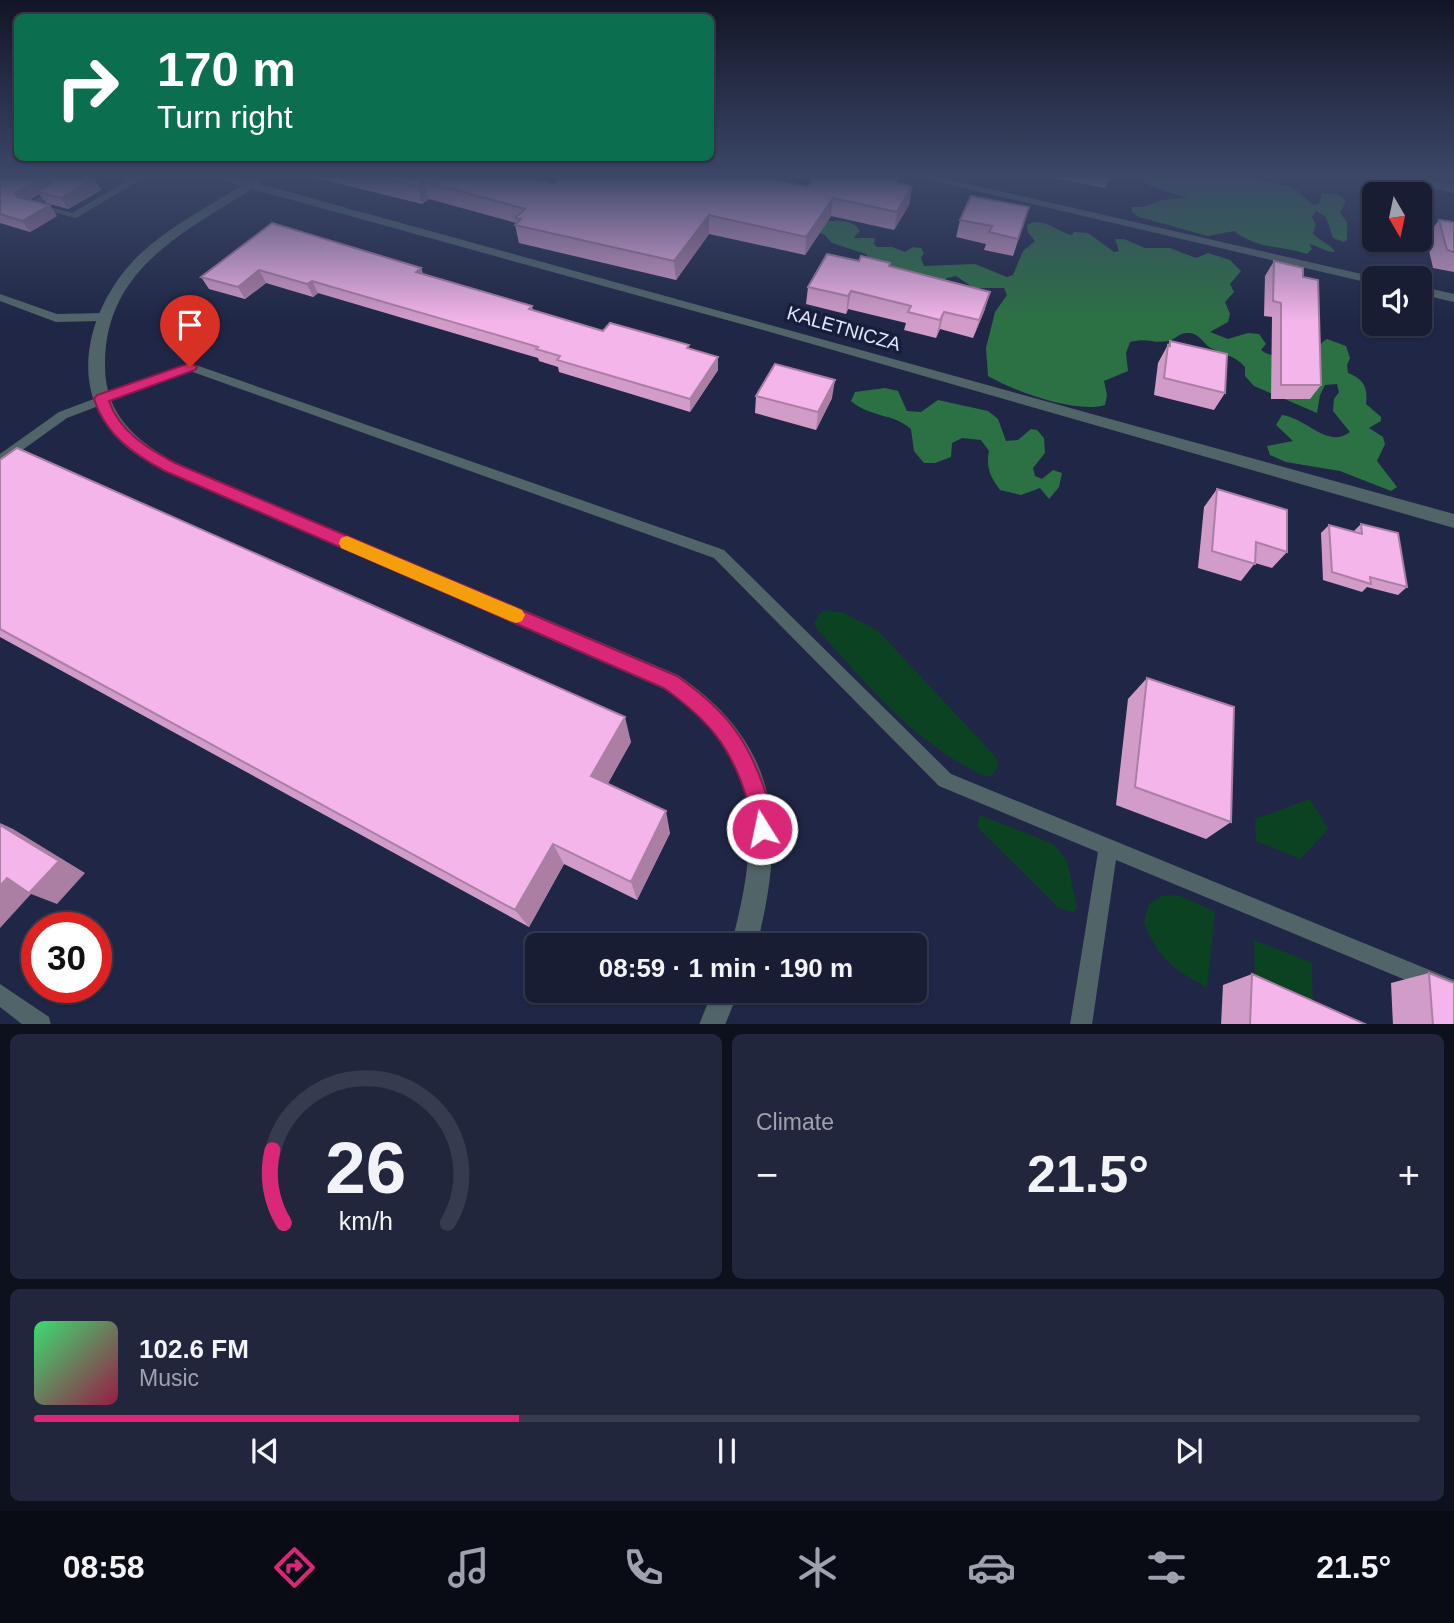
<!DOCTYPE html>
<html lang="en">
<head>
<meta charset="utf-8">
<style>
	body { margin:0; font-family:Arial,sans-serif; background:#21263c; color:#f1f3f6; height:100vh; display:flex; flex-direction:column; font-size:26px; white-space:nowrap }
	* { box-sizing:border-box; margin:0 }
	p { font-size:23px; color:#9fa2ac }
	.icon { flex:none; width:38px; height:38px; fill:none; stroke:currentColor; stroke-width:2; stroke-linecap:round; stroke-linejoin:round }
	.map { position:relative; height:1024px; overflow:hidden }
	.panel { display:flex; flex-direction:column; gap:10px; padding:10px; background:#0d101d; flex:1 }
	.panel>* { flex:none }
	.guide { position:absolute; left:14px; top:14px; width:700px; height:147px; border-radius:10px; box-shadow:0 2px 5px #0004,0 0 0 2px #363b4f; background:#0b6e4f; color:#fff; overflow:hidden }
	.needle { width:46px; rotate:171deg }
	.fabs { position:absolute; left:1362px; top:182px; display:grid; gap:14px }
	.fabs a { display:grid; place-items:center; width:70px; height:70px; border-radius:10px; background:#181d34; box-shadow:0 2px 5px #0004,0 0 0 2px #363b4f; font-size:35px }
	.speed { position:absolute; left:21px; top:912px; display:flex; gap:14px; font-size:35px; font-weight:700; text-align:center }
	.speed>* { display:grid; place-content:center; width:91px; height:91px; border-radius:50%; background:#181d34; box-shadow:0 2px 5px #0004,0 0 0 2px #363b4f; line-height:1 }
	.speed .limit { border:10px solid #d22; background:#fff; color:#111 }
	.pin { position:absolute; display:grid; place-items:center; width:60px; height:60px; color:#fff; margin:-72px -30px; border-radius:50% 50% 50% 0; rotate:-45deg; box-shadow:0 0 7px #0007 }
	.pin .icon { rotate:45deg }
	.me { position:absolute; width:77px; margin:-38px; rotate:350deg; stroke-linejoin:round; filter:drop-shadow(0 0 5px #0008) }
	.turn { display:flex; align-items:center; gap:24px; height:147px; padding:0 28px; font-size:32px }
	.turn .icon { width:91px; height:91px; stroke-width:2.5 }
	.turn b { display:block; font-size:49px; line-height:60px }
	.big { font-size:52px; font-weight:700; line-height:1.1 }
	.panel .card { flex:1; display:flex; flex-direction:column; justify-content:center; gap:10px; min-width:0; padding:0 24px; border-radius:10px; background:#21263c }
	.panel .dial { align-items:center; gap:0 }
	.dial svg { height:182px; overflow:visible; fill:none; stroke:#363b4f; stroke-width:7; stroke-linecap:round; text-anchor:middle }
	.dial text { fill:#f1f3f6; stroke:none }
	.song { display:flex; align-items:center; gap:21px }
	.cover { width:84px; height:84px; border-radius:10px; background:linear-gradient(135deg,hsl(140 70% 55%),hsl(340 70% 35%)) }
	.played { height:7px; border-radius:4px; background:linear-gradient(90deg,#db2777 35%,#363b4f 35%) }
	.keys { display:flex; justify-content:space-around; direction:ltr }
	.heat { display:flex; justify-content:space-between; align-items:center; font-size:38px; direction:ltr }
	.panel .tiles { flex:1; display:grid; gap:10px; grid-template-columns:1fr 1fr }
	.card:last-child { grid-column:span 2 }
	.trip { position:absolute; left:525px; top:933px; width:402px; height:70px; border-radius:10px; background:#181d34; box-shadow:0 2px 5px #0004,0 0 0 2px #363b4f; font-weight:700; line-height:70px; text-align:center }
	.menu { display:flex; height:112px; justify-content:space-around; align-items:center; background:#0a0c15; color:#9fa2ac }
	.menu .icon { width:49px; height:49px }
	.menu .current { color:#db2777 }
	.menu b { font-size:32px; color:#f1f3f6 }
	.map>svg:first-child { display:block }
</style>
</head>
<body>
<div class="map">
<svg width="1454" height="1025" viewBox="0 0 1454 1025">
	<rect width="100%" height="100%" fill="#202746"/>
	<path fill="#0b4322" d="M826,610l18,3 34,18 116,124 5,10 -7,11h-8c-76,-38 -111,-86 -167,-147l-3,-6 6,-10z
		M1310,799l18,30 -28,30 -44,-18 -1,-22z
		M980,815l73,29 14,17 10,47 -4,4 -14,-4 -76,-75 -6,-7z
		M1178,895l37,17 -8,75c-34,-18 -47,-27 -63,-64l5,-19 13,-8z
		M1254,940l58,23 1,51 -58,-22z"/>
	<path fill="#2c7144" d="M1141,177h104l48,10 20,18 6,-1 3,-11 15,1 9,7 -6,12 7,9v18l-3,2 -11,-4 -7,-21 -10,-6 -4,6 4,8 -3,8c6,9 16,9 22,19 -10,0 -16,-6 -26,-8l3,5 -5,5c-27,-9 -48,-4 -73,-23l-26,5 -69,-19 -7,-5v-5h12l17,-7 27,-2 -41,-13z
		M814,222c16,0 37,-6 46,9l-7,7h22l-1,6 3,3h15l13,5 8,-5 8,1 3,5 -3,5 3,8 51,-2 32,13 6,-2 10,-24 12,-10 -7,-9 -1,-7c15,-10 30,7 45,10l2,-3 14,1 26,19 5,-1 -4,-12h9l21,9h25l26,10 12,-5 22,7 11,11 -11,13 4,8 -9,10 5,12 -2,8 -18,10 18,7 20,-6 11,1 7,10 -5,6c13,11 38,5 54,-1 5,-2 6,-7 12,-10l19,7 4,12 -3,7 1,8c16,6 20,15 18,31l15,13v4l-12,7 14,9 2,7 -8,17 20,26 -6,4 -51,-20 -54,-9 -16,-7 -3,-9 26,-5 -17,-16 6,-10c26,4 46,34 68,17l-17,-21 1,-12 5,-7 -2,-8 -12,1 -5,10 -3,18 -63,-27 -9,-10v-9c-10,-12 -22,-12 -34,-19 -9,-5 -11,-15 -23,-15 -8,-1 -12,6 -20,8 -15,3 -20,-4 -38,1l-4,11 2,18 -24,10 3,14 -2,10c-29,9 -91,-14 -117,-29l-2,-28 9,-36 12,-17 -3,-7h-30l-18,-12 -9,2 -9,6 -62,-17 -10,-13 -34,-11 -7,-8 -13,-6z
		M885,388l13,3 9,20 14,1 17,-12 50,11 10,8 8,22 12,-1 13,-11 6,1 7,8 1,15 -12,15 2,8 7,3 11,-9 9,3 -3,14 -10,12 -9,-11 -19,7 -21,-5c-10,-14 -14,-22 -11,-39l-8,-11 -19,-2 -10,5 -1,14 -16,6h-11l-10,-12 -3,-22c-18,-16 -40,-11 -60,-28l4,-9z"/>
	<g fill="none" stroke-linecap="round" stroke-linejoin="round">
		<path fill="#516569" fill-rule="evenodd" d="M134,177h11l-69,41 -50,-13 28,-17 3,1v4l-18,11 33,9z
			M0,294l57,20 45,-1 6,4 -6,4 -46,1 -56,-21z
			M190,363l534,187 227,224 503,206v20l-338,-140 -24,165h-22l28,-173 -159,-66 -225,-228 -524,-187 -123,47 -67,48v-12l59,-42z
			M0,984l49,33 2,8h-28l-23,-18z"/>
		<path fill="#516569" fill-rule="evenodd" d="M216,177h20l13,4 12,-2 -1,5 1194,330v14l-691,-198 -511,-141c-70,44 -147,81 -147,175 -1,50 31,77 71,99l502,212c105,72 107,156 79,270h-26c18,-66 35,-154 -14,-211 -16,-18 -34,-32 -53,-45l-500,-218c-17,-9 -34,-19 -48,-34 -51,-55 -25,-135 23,-182 30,-28 68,-48 102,-69z
			M916,177h22l441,101h-5v6z
			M1384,177h26l44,8v8z
			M1419,286l35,8v8l-35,-8z
			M713,990h26l-14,35h-26z"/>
	</g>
	<path fill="#d29cc9" d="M0,177h87l7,2 7,11 -33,19 -22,-6 -7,-9 -9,6 27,16 -27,16 -30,-9z
		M312,177h217l24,7 254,3 91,-3 14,2 -3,19 -15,25 -63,-14 -26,39 -96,-21 -33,46 -157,-37 -4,-18 1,-2 -87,-24 -7,5z
		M1049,177h61l-5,11z
		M1029,207l-16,49 -29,-6 2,-6 -30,-7 4,-17z
		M1439,220l15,2v50l-21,-4 -7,-31z
		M272,223l149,45 2,6 109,32 1,5 70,20 86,18 29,21 -28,42 -131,-40 -1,-5 -19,-6 -1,-3 -220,-65 -5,4 -47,-14 -21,16 -36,-10 -8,-12z
		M859,261l31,6 95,42 -12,29 -33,-9 -4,9 -32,-8 2,-7 -58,-14 -2,5 -40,-10 2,-17z
		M1274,261l29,16 18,108 -11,14h-39l1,-82 -8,-1 1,-40z
		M1170,341l55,52 -11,17 -60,-15 4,-32z
		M756,396l76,2 -16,32 -61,-17z
		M0,460l631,282 -24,42 63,49 -33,67 -73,-36 -35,63 -529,-290z
		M1217,489l70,63 -15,16 -17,-5 -14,18 -43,-13 6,-61z
		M1361,524l46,63 -9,8 -31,-8 -5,5 -39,-12 -2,-47 8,-8 24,7z
		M1147,678l84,144 -25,17 -90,-34 12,-106z
		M1429,973l25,52h-61l-2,-42z
		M1252,974l115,51h-146l2,-40z"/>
	<path fill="#ab7fa4" d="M42,177h5l6,9 -15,6 1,2 -16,10 -8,-11z
		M94,179l7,11 -33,19 -7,-11z
		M424,181l5,18 -7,5 -5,-18z
		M912,186l-3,19 -15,25 3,-18z
		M833,198l-2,18 -26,39 1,-18z
		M50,205l7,11 -27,16 -8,-11z
		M709,215v19l-33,46 -2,-19z
		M421,268l4,12 -9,-8z
		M259,270l7,13 -21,16 -7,-12z
		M312,281l6,12 -5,4 -6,-13z
		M851,291l-3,18 -2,5 2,-18z
		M990,292l-5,17 -12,29 6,-18z
		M944,312l-4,17 -4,9 4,-18z
		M718,357v13l-28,42v-13z
		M835,380l-3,18 -16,32 2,-18z
		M625,717l6,25 -32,58 -8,-24z
		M666,811l4,22 -33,67 -6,-18z
		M0,823l13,6 72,44 -28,31 -26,-10 -31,34v-42l7,-8z
		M553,844l11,20 -35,63 -14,-17z"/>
	<path fill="#f4b5ea" stroke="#ab7fa4" stroke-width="2" d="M0,177h42l-27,16 2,4 33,8 -28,16 -22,-7z
		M52,177h35l7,2 -33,19 -23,-6 14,-10z
		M380,177h149l24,7 7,-7h202l45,10 7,-10h85l-3,6 16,3 -15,26 -64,-14 -27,39 -97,-22 -35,46 -159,-36 6,-6 -6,-1 10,-9 -101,-28 -7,5z
		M971,196l58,11 -11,32 -29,-7 3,-6 -32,-6z
		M1439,220l15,2v30l-7,-2z
		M272,223l149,45 -5,4 116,34 -3,3 74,22 7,-8 79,22 -2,3 31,9 -28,42 -133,-39 3,-4 -24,-7 2,-2 -226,-66 -5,3 -48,-14 -21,17 -37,-10z
		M827,254l32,7 2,-5 29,7 -1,3 101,26 -11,28 -35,-8 -4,8 -32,-8 3,-6 -60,-15 -3,5 -40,-9z
		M1274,261l29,7v9l15,3 3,105h-40v-82l-8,-2z
		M1170,341l57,13 -2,39 -61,-15 4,-33 2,1z
		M775,364l60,16 -17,32 -62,-16z
		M17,448l608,269 -34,59 75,35 -35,71 -78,-38 -38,66 -515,-281v-169z
		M1217,489l70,21v42l-31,-10 -1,22 -43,-13z
		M1361,524l37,9 9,54 -37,-10 1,7 -39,-12 -3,-47 33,9z
		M1147,678l87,29 -3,115 -96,-35z
		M0,825l59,36 -30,32 -22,-15 -7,8z
		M1429,973l25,10v42h-21z
		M1252,974l115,51h-117z"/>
	<linearGradient id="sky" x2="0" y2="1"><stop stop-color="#121526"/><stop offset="0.55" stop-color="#3c4768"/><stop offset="1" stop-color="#3c4768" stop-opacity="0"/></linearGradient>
	<rect width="1454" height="321" fill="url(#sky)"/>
	<path fill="#db2777" stroke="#8e194d" stroke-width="2" d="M190,363l7,4 -2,3 -86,31c10,30 39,48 66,62l502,213c48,34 71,62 89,118 4,14 9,29 3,42l-7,3 -8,-3c-5,-12 -3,-25 -7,-37 -16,-53 -39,-79 -83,-111l-499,-217c-32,-17 -60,-37 -71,-72l3,-4z"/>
	<path fill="#f59e0b" d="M347,536l175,74 3,5 -3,6 -6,2 -6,-2 -169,-73 -2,-5 2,-5z"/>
	<g text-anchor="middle" stroke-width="7" stroke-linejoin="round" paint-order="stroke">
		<g font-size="19" fill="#e2e9fd" stroke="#171d3b">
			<text transform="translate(844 328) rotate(16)" y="7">KALETNICZA</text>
		</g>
	</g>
</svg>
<div class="fabs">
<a><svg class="needle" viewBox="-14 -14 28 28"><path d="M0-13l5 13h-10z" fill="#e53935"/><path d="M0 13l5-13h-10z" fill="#9fa2ac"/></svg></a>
<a><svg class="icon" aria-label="sound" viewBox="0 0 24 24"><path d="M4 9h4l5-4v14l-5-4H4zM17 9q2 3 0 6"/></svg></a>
</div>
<div class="speed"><div class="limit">30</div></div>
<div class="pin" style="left:190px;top:367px;background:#d93025"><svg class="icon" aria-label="arrive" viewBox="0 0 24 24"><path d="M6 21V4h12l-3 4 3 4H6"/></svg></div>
<svg class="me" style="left:762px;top:829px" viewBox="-20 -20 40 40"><circle r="17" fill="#db2777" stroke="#fff" stroke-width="3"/><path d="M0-11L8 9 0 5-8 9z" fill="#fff"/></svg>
<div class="trip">08:59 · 1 min · 190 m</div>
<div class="guide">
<div class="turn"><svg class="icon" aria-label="right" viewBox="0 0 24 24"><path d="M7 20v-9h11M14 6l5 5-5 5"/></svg><div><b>170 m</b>Turn right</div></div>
</div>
</div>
<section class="panel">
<div class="tiles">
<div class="card dial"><svg viewBox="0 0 100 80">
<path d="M14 69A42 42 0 1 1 86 69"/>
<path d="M14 69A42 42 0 0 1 9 37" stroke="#db2777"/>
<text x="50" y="56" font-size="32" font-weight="700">26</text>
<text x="50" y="72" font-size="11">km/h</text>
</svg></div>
<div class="card"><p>Climate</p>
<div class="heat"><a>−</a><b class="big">21.5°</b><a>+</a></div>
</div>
<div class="card">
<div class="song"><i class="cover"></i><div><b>102.6 FM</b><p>Music</p></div></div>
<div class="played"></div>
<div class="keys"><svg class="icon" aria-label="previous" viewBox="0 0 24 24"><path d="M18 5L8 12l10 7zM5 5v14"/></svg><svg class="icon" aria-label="pause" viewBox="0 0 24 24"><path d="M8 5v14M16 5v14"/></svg><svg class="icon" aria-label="next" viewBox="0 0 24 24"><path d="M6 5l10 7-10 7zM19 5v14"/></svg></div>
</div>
</div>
</section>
<nav class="menu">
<b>08:58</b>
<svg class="icon current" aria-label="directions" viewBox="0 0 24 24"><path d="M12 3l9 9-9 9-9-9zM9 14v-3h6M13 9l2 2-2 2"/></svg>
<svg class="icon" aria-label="music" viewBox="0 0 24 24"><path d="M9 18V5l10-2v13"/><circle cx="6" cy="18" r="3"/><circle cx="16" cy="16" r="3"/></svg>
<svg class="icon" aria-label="phone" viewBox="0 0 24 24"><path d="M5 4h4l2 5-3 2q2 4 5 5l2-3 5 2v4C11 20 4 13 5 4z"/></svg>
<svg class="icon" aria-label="climate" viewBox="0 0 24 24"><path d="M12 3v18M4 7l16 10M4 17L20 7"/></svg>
<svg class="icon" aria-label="car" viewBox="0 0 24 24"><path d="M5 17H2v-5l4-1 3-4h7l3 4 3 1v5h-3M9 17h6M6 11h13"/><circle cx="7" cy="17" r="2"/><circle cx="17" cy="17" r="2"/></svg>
<svg class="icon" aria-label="filters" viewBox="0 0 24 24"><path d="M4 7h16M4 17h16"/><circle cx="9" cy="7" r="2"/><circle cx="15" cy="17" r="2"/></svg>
<b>21.5°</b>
</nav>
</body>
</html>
